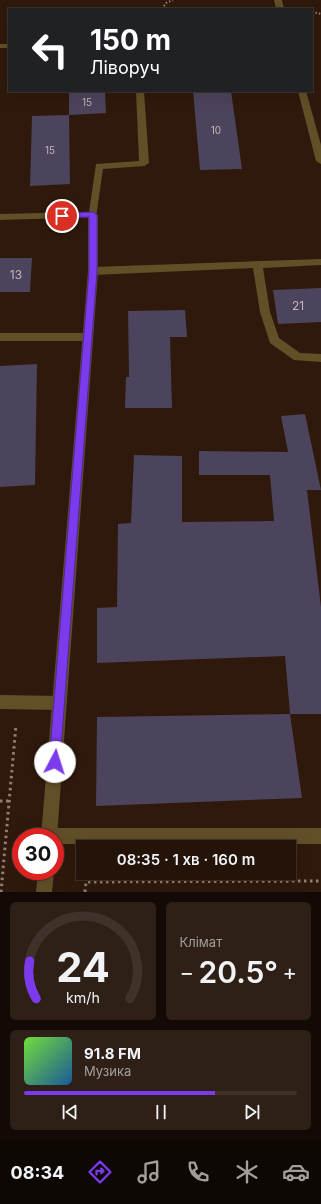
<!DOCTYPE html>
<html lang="uk">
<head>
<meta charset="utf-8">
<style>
	body { margin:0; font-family:Inter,sans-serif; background:#2f2017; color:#f1f3f6; height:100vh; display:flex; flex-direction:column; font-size:15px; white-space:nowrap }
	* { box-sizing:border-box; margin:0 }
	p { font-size:13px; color:#a39e9c }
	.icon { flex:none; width:22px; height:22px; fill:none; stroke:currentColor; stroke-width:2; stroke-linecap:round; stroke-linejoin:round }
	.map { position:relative; height:892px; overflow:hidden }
	.panel { display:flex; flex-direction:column; gap:10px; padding:10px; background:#130a05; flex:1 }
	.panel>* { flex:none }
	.guide { position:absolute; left:8px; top:8px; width:305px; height:84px; border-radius:0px; box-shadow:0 4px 16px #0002,0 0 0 1px #40322a; background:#202124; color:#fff; overflow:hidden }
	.speed { position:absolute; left:12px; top:828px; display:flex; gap:8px; font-size:20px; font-weight:700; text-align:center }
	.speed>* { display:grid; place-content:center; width:52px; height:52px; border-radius:50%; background:#231309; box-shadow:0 4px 16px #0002,0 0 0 1px #40322a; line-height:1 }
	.speed .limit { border:6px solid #d22; background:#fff; color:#111 }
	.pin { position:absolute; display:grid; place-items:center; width:34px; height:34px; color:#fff; margin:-17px; border:2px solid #fff; border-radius:50%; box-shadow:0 1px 4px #0007 }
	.me { position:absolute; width:44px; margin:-22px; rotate:5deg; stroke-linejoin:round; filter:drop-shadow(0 0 3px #0008) }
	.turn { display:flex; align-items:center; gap:14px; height:84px; padding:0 16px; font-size:18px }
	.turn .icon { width:52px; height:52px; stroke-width:2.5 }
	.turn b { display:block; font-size:28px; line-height:34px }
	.big { font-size:30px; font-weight:600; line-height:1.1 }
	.panel .widget { flex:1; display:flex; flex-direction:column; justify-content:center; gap:6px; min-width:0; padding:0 14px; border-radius:6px; background:#2f2017 }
	.panel .dial { align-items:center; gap:0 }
	.dial svg { height:104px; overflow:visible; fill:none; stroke:#40322a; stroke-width:7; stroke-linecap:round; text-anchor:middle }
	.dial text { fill:#f1f3f6; stroke:none }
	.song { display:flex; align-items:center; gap:12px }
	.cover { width:48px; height:48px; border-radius:6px; background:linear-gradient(135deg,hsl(100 70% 55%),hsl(210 70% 35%)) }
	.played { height:4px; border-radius:2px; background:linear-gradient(90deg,#7c3aed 70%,#40322a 70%) }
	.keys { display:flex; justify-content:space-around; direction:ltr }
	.heat { display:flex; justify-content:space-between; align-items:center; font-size:22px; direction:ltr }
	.panel .tiles { flex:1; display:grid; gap:10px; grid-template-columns:1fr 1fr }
	.widget:last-child { grid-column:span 2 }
	.trip { position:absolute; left:76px; top:840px; width:220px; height:40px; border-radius:0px; background:#231309; box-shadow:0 4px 16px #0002,0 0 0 1px #40322a; font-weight:600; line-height:40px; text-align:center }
	.tabs { display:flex; height:64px; justify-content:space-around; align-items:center; background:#0e0804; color:#a39e9c }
	.tabs .icon { width:28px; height:28px }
	.tabs .active { color:#7c3aed }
	.tabs b { font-size:18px; color:#f1f3f6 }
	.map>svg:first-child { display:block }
</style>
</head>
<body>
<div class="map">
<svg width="321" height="892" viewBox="0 0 321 892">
	<rect width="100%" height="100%" fill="#2f190c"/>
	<path fill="#4c435c" d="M69,91h36l1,22 -37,2z
		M193,91h38l11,78 -42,1z
		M69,115l1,69 -40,2 2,-70z
		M0,258h32l-2,34h-30z
		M321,288v34l-43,2 -5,-34z
		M185,310l2,27h-17l2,71h-47l1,-31h3l-1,-66z
		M37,364l-2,121 -35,2v-121z
		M305,414l16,76h-14l14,117v107h-31l-5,-58 -188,7v-55l20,-1 1,-83 13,-1 3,-68 48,1v66l92,-1 -4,-46h-71v-24l89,1 -7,-36z
		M290,714l12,84 -206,8 1,-89z"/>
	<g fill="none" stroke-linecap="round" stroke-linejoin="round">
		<path stroke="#927f74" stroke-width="2" stroke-dasharray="1.5 2" stroke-linecap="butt" d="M162,9l4,-6 7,-3
			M312,12l9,2"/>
		<path stroke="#927f74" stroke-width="3" stroke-dasharray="2.5 3.5" stroke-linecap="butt" d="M0,801h9
			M1,892l15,-167
			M85,892l1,-10 235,-1"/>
		<path fill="#614f28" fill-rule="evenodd" d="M274,0h8l2,9h-8z
			M0,44h9v4h-9z
			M136,91h8l5,72 -5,3 -41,3 -7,48 -96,3v-6l89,-2 7,-48 43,-3z
			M298,91h8l15,54v19l-5,-3z
			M321,259v6l-58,3 7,44 9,26 21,15 21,1v8l-27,-2 -24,-17 -10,-31 -7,-44 -160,7 -5,-4 5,-4z
			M0,333h88l4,1 1,3 -1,3 -4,1h-88z
			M0,695l59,1 5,2 2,5 -2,5 -5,2 -59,-1z
			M49,828h272v16h-266v-7l-14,-1 2,-6z"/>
		<path fill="#614f28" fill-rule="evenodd" d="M93,212l5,3v56l-41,566 -2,5v-5h-14l47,-566v-56z
			M38,871h16l-2,21h-16z"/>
	</g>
	<path fill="#7c3aed" stroke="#51269a" d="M93,212l4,3v56l-37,491 -1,4 -4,2 -4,-2 -2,-4 40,-491v-54l-27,1 -4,-2 4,-3z"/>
	<g text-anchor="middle" stroke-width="4" stroke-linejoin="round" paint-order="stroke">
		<g font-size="10" fill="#c6b7b7">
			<text x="87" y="106">15</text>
			<text x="216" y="134">10</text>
			<text x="50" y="154">15</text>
		</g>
		<g font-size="12" fill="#c6b7b7">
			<text x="16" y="279">13</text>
			<text x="298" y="310">21</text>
		</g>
	</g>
</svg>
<div class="speed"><div class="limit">30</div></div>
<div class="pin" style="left:62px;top:216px;background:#d93025"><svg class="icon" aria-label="arrive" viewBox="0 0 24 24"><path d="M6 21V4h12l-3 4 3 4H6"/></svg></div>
<svg class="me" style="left:55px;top:762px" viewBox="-20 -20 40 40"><circle r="19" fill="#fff"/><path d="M0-13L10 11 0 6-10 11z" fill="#7c3aed"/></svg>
<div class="trip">08:35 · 1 хв · 160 m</div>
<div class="guide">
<div class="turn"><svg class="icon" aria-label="left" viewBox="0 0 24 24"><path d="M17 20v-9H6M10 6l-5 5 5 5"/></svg><div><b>150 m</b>Ліворуч</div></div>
</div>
</div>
<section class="panel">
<div class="tiles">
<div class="widget dial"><svg viewBox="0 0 100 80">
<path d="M14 69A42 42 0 1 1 86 69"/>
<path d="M14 69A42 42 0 0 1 9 40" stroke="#7c3aed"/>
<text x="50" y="56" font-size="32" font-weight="700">24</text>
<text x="50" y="72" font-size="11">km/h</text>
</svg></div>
<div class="widget"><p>Клімат</p>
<div class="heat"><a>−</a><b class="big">20.5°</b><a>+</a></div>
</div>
<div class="widget">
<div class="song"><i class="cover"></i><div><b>91.8 FM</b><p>Музика</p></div></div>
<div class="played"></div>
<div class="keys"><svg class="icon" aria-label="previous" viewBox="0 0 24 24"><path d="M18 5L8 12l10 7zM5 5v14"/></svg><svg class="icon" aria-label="pause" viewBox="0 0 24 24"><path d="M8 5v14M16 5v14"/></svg><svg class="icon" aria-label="next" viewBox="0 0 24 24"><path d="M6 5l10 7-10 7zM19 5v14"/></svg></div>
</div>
</div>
</section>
<nav class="tabs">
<b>08:34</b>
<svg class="icon active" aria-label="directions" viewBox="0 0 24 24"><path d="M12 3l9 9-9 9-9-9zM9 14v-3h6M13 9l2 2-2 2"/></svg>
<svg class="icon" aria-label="music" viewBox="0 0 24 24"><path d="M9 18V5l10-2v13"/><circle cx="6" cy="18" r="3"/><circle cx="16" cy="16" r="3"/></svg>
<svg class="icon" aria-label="phone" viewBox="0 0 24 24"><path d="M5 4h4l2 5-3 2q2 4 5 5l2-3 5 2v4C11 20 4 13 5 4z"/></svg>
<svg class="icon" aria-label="climate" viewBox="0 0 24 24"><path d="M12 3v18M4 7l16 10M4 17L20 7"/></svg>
<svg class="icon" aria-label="car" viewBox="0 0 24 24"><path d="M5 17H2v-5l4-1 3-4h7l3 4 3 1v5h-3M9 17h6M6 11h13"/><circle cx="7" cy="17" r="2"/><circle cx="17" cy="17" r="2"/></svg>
</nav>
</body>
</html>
